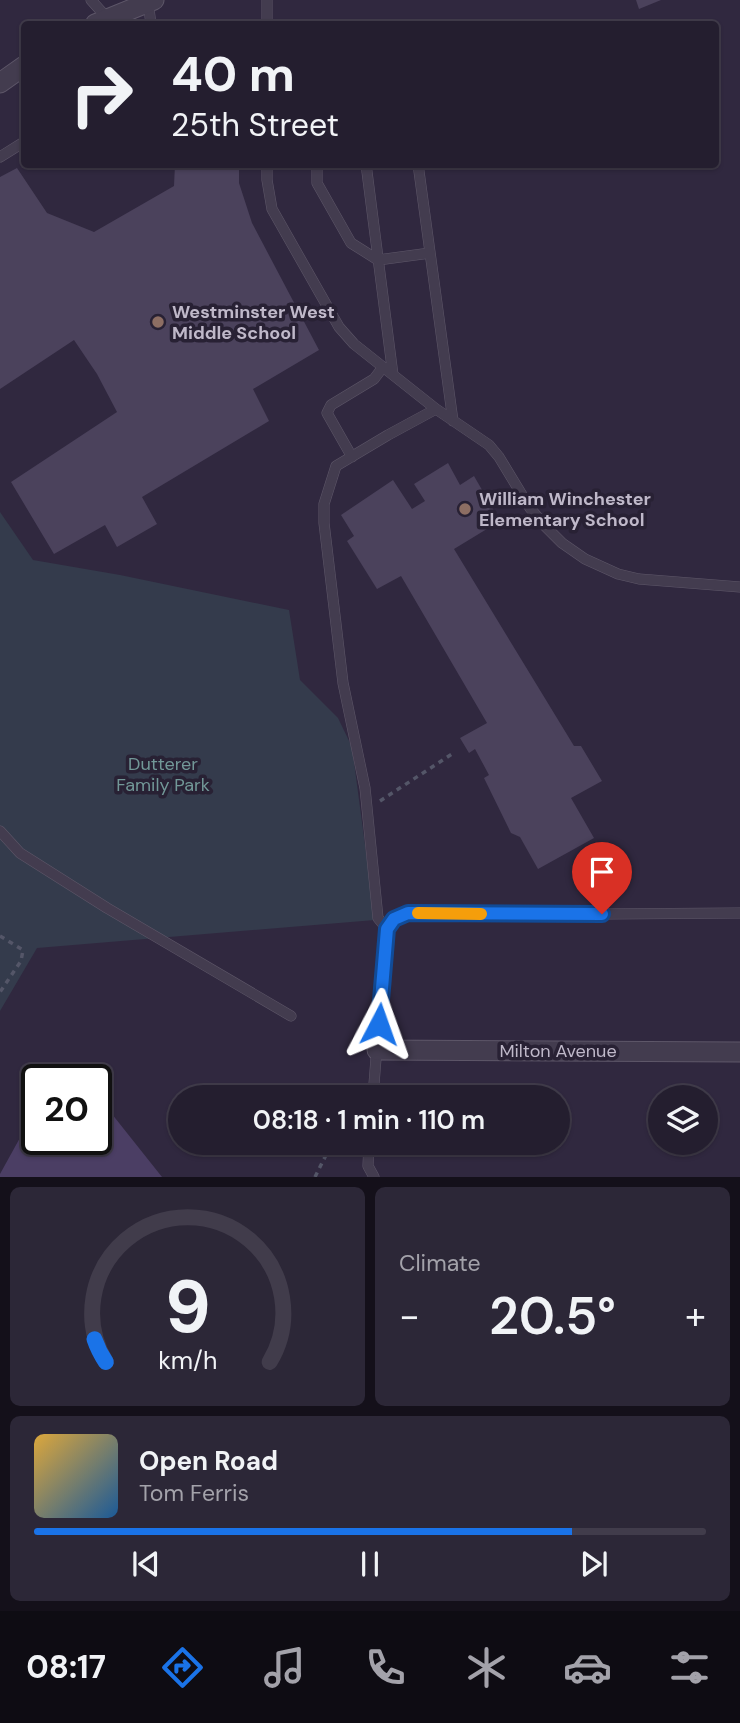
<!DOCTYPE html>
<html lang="en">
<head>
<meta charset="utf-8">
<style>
	body { margin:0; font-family:"DM Sans",sans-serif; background:#2c2737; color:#f1f3f6; height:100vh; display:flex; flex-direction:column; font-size:26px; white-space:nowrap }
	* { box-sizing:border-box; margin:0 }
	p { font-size:23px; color:#a3a2aa }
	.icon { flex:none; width:38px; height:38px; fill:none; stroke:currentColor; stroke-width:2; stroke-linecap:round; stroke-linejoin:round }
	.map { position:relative; height:1177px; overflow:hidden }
	.side { display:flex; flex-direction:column; gap:10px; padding:10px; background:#14101a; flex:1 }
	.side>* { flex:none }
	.top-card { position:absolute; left:21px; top:21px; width:698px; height:147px; border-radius:7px; box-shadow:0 2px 5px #0004,0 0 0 2px #413c4b; background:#241e2f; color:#f1f3f6; overflow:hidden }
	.buttons { position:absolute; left:648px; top:1085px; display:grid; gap:14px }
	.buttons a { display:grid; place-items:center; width:70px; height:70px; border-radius:50%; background:#241e2f; box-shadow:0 2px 5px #0004,0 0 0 2px #413c4b; font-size:35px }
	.speed { position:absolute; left:21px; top:1064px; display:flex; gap:14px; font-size:35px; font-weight:700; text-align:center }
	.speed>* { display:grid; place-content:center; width:91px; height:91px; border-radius:50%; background:#241e2f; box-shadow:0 2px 5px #0004,0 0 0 2px #413c4b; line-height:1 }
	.speed .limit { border:4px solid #111; border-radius:10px; background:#fff; color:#111 }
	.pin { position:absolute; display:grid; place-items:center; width:60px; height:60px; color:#fff; margin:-72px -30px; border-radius:50% 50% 50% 0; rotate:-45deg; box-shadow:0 0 7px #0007 }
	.pin .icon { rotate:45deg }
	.me { position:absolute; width:77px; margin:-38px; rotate:4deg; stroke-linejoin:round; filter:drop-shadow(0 0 5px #0008) }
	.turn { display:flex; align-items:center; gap:24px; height:147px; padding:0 35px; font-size:32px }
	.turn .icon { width:91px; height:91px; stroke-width:2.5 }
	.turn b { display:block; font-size:49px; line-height:60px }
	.big { font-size:52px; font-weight:600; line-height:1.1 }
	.side .widget { flex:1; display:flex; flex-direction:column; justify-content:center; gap:10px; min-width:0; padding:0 24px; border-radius:10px; background:#2c2737 }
	.side .dial { align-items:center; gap:0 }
	.dial svg { height:182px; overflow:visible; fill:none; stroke:#413c4b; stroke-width:7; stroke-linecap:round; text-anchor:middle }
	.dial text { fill:#f1f3f6; stroke:none }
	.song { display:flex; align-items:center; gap:21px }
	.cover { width:84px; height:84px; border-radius:10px; background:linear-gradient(135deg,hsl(40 70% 55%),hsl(210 70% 35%)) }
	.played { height:7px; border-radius:4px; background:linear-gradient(90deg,#1a73e8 80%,#413c4b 80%) }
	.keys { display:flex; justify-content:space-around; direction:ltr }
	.heat { display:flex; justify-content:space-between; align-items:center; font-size:38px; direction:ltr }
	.side .tiles { flex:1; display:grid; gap:10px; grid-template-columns:1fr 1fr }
	.widget:last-child { grid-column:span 2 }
	.trip { position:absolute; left:168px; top:1085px; width:402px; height:70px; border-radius:35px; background:#241e2f; box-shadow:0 2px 5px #0004,0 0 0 2px #413c4b; font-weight:600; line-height:70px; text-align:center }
	.tabs { display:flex; height:112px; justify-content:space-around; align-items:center; background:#0e0c13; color:#a3a2aa }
	.tabs .icon { width:49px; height:49px }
	.tabs .on { color:#1a73e8 }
	.tabs b { font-size:32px; color:#f1f3f6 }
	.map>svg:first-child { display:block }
</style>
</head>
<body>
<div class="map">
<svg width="740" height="1177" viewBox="0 0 740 1177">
	<rect width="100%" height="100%" fill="#30283f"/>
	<path fill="#343b4c" d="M0,512l33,48 87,15 169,35 11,70 38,38 14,29 23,173 -338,28 -37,63z"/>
	<path fill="#4b3e64" d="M68,1067l9,3 8,10h-33l5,-9z
		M96,1094l66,83h-162v-3l37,-67v32h59z"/>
	<path fill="#4b425c" d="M636,0h25l-22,9z
		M175,164h64v19l13,40 67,127 -66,39 16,32 -127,76 15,27 -40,23 -12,-22 -51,29 -43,-72 106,-70 -20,-38 -23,-34 -74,49v-212l17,-9 30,45 47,19 80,-46z
		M448,463l12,22 14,-9 26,45 -46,28 120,197h7l21,35 -31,17 23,40 -56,31 -18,-32 -9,-4 -27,-55 5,-3 -14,-26 -6,4 -9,-15 27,-15 -86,-147 -24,13 -30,-48 7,-5 -13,-21 52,-35 19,29 13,-8 -11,-17z"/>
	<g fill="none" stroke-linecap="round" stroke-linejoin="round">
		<defs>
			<path id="service" d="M91,0l17,19
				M267,0v24
				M148,2l3,22
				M0,157l24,-15
				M267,164v16l5,29 67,118 15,17 82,65
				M317,164v19l34,60 27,17 52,-7
				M366,164l27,211
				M418,164l35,257
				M352,457l-25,-44 4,-8 43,-26 9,-12
				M0,831l20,22 87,55 184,108
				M387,929l-9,-11 -13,-130 -22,-105 -19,-160v-19l12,-38 52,-31 48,-26 53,36 10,12 31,51 15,18 17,17 23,16 33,15 21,5 101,8
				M373,1097l12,-154c3,-17 8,-23 23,-30l194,1 138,-1
				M369,1143l-1,23 6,11"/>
			<path id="minor" d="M95,24l59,-24
				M0,83l24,-17
				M377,1050l363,2"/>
		</defs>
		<use href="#service" stroke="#5e5769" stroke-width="11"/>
		<use href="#minor" stroke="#5e5769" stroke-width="21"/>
		<path stroke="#545668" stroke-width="3.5" stroke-dasharray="5 5" stroke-linecap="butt" d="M380,801l72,-47
			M0,936l23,14 -2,11 -21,31
			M315,1177l17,-34"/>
		<use href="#service" stroke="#433c4f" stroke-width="10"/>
		<use href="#minor" stroke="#433c4f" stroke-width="19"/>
	</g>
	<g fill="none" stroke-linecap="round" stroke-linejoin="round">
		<defs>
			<path id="route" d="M379,1024l8,-95 7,-10 14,-6 194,1"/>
		</defs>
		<use href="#route" stroke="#114b97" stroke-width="18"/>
		<use href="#route" stroke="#1a73e8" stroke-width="12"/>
		<path stroke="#f59e0b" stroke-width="12" d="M418,913l63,1"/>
	</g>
	<g fill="#8d6e63" stroke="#282134" stroke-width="2.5">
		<circle cx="158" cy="322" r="7"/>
		<circle cx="465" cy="509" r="7"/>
	</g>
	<g text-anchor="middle" stroke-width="7" stroke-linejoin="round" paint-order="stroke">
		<g font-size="18" font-weight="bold" fill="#bfb8c9" stroke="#282134" text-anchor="start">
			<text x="172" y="318">Westminster West<tspan x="172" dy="21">Middle School</tspan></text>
			<text x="479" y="505">William Winchester<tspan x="479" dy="21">Elementary School</tspan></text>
		</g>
		<g font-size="18" fill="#729898" stroke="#282134">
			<text x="163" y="770">Dutterer<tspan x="163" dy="21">Family Park</tspan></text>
		</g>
		<g font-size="18" fill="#bfb8c9" stroke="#282134">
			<text x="558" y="1057">Milton Avenue</text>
		</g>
	</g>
</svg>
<div class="buttons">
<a><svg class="icon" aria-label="layers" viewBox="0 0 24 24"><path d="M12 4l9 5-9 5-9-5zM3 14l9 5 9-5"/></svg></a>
</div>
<div class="speed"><div class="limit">20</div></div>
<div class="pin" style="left:602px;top:914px;background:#d93025"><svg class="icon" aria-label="arrive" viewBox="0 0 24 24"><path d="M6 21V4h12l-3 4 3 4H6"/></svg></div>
<svg class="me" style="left:379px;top:1024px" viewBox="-20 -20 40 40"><path d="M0-17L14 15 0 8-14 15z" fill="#1a73e8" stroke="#fff" stroke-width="4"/></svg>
<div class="trip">08:18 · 1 min · 110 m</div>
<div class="top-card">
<div class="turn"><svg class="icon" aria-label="right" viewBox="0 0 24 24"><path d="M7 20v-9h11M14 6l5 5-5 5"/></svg><div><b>40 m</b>25th Street</div></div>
</div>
</div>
<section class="side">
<div class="tiles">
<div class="widget dial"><svg viewBox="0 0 100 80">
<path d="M14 69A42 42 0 1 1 86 69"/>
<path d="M14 69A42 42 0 0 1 9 59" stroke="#1a73e8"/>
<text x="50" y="56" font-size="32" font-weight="700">9</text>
<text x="50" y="72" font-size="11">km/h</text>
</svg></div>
<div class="widget"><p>Climate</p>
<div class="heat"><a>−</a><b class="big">20.5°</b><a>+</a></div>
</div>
<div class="widget">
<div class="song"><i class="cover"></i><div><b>Open Road</b><p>Tom Ferris</p></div></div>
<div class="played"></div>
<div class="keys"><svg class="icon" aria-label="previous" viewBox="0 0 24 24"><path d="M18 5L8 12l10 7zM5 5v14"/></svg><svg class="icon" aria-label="pause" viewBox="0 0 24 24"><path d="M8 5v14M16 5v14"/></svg><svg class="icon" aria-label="next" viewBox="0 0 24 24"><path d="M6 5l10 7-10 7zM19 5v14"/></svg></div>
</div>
</div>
</section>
<nav class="tabs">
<b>08:17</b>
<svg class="icon on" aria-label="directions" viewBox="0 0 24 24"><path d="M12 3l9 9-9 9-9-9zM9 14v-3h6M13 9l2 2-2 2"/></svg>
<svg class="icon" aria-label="music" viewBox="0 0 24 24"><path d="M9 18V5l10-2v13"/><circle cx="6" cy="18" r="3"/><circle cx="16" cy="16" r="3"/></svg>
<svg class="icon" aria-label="phone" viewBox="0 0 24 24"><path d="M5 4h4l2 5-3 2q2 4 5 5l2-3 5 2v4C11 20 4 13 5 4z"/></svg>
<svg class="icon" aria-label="climate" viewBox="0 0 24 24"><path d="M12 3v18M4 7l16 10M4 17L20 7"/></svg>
<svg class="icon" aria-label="car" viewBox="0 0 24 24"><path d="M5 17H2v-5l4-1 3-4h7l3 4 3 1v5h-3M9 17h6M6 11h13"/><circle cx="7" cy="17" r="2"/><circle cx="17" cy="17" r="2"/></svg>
<svg class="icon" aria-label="filters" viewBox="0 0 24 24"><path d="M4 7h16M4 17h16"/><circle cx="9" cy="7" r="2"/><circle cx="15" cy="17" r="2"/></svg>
</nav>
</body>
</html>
